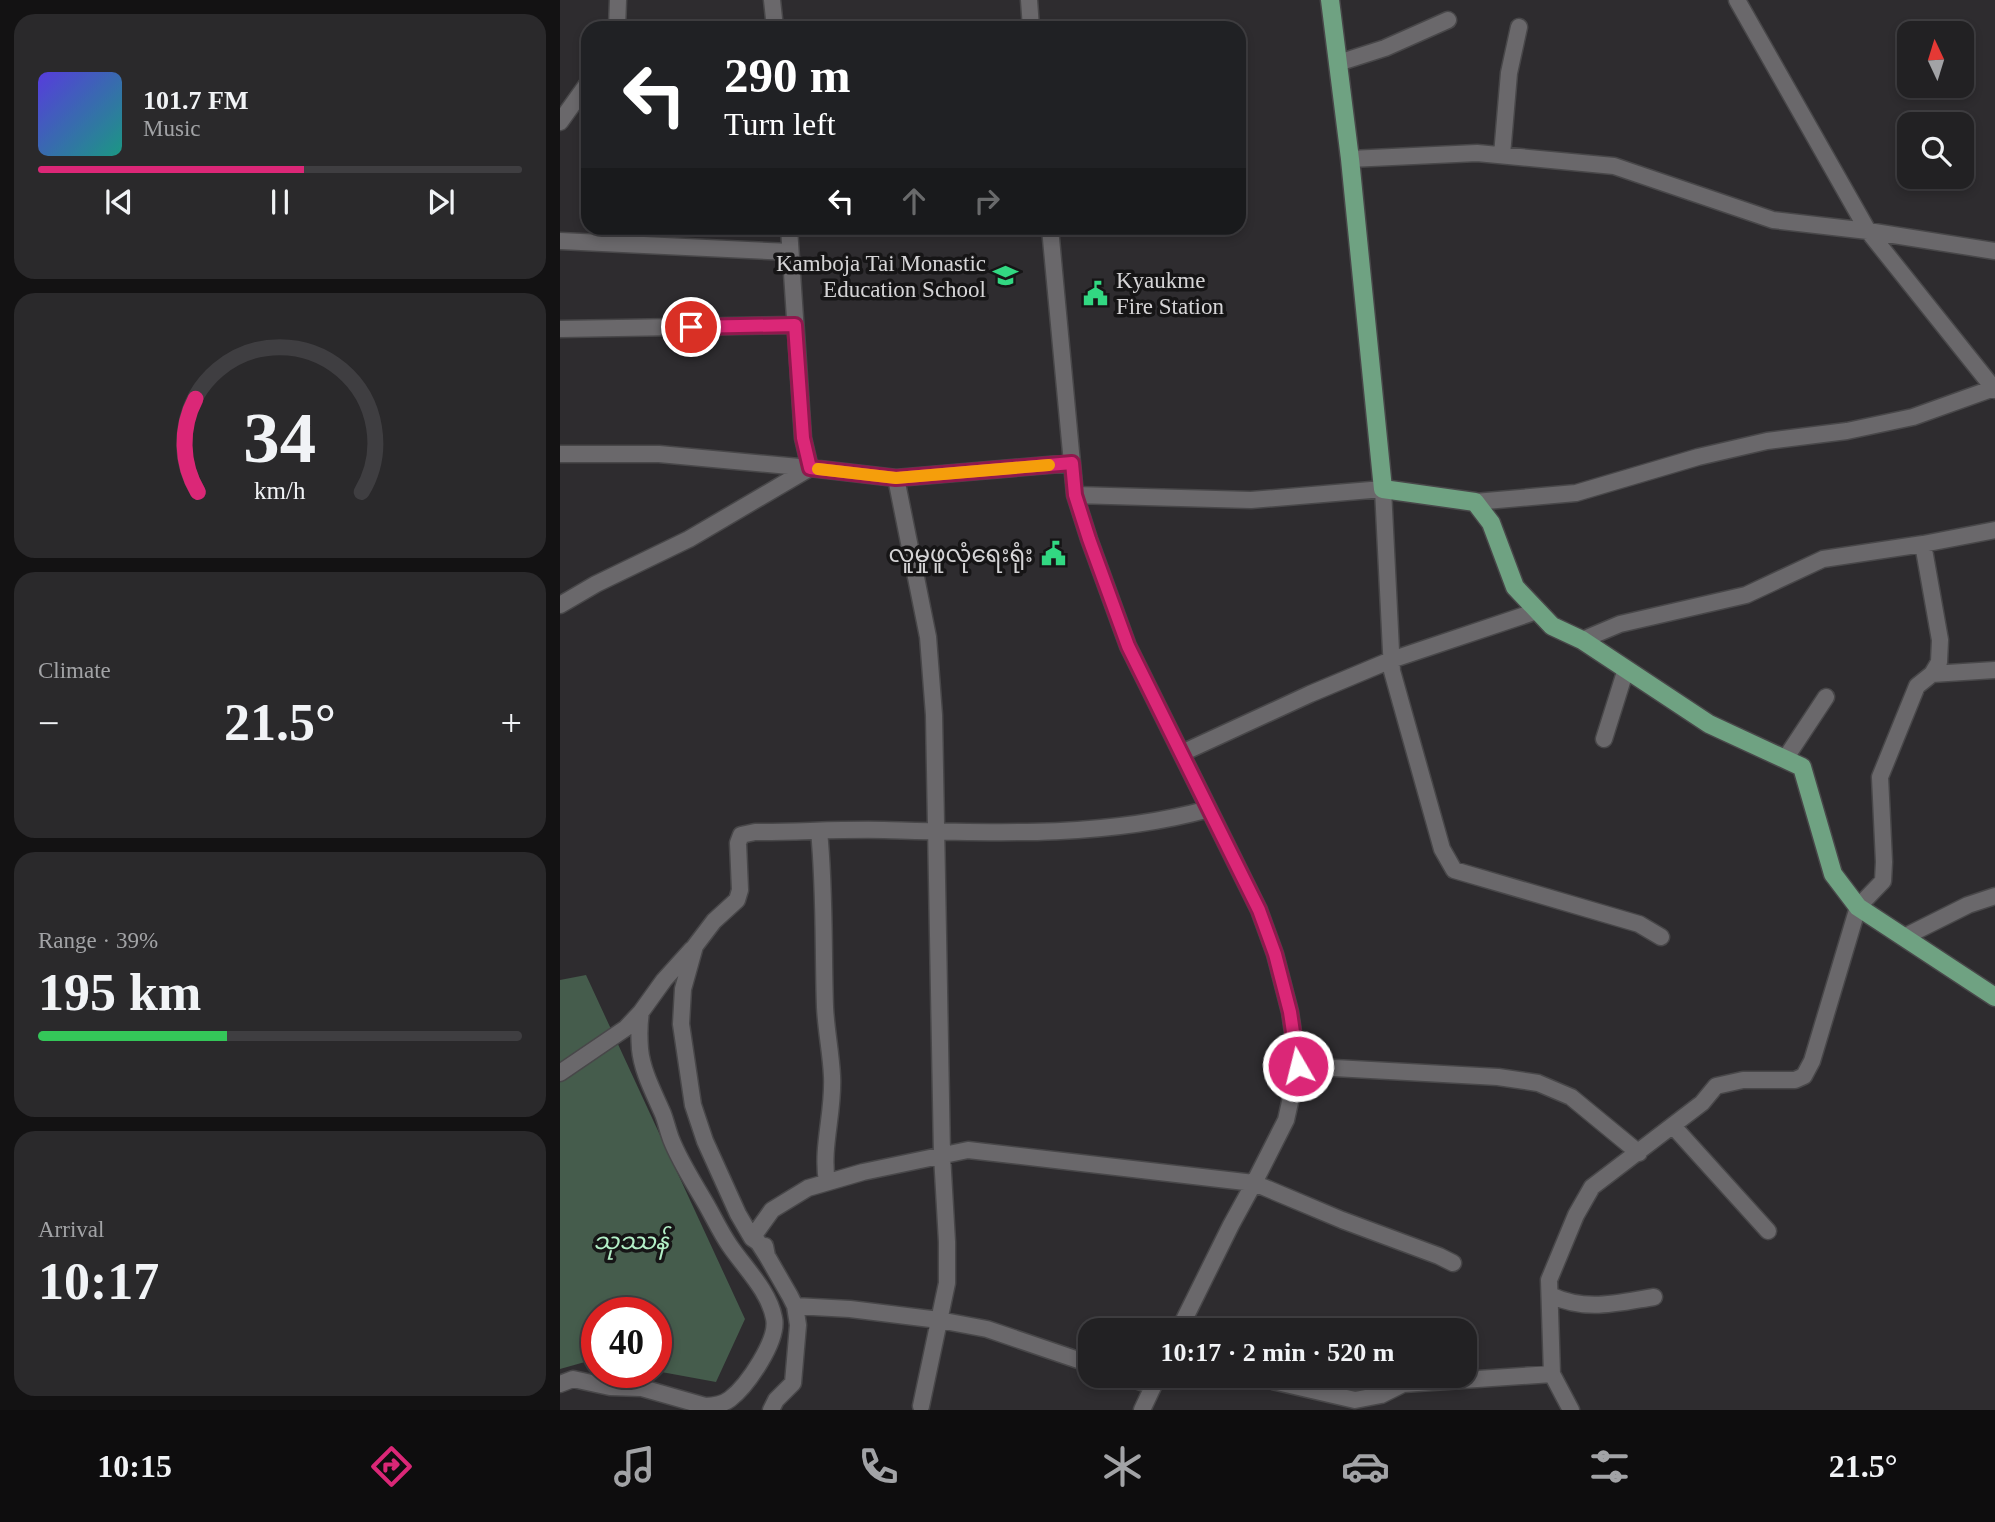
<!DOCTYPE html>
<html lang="en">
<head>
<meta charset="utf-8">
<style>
	body { margin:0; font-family:"Times New Roman","Noto Sans Myanmar",serif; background:#2a292b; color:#f1f3f6; height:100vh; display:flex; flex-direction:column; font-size:26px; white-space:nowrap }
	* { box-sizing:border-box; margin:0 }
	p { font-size:23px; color:#a2a3a6 }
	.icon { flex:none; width:38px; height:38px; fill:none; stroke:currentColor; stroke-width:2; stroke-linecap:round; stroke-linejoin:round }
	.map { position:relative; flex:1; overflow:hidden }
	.drawer { display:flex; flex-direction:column; gap:14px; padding:14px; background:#131213; width:560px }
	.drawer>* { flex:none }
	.hud { position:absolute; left:21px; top:21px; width:665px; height:214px; border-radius:21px; box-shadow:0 4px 10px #0003,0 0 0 2px #3f3e41; background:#202124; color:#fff; overflow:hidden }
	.needle { width:46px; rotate:356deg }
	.fabs { position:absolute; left:1337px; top:21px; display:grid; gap:14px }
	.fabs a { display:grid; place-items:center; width:77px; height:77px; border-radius:14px; background:#222123; box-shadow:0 4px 10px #0003,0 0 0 2px #3f3e41; font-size:35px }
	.speed { position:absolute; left:21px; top:1297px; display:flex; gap:14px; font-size:35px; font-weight:700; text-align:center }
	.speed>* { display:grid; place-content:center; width:91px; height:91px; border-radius:50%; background:#222123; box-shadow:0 4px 10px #0003,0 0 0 2px #3f3e41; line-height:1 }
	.speed .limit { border:10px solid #d22; background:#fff; color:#111 }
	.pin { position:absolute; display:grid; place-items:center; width:60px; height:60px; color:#fff; margin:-30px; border:4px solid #fff; border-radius:50%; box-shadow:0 2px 7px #0007 }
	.me { position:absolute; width:77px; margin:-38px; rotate:352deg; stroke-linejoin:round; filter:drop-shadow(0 0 5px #0008) }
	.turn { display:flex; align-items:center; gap:24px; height:147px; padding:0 28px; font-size:32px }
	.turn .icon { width:91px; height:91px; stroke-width:2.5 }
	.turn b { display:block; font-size:49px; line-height:60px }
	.lanes { display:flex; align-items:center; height:66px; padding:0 28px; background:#0003; justify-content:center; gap:35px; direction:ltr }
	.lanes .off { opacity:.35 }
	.big { font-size:52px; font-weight:600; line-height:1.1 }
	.drawer .widget { flex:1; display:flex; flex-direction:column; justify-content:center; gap:10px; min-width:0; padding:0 24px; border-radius:21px; background:#2a292b }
	.drawer .dial { align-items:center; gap:0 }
	.dial svg { height:182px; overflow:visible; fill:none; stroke:#3f3e41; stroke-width:7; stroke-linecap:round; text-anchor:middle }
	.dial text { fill:#f1f3f6; stroke:none }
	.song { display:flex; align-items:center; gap:21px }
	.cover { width:84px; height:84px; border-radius:10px; background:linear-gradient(135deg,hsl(250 70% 55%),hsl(170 70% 35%)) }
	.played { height:7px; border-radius:4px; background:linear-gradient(90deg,#db2777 55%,#3f3e41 55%) }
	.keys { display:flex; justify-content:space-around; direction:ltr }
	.heat { display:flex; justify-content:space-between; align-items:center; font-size:38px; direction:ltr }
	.charge { height:10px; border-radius:5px; background:linear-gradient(90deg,#34c759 39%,#3f3e41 0) }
	.trip { position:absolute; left:518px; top:1318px; width:399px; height:70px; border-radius:21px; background:#222123; box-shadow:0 4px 10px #0003,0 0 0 2px #3f3e41; font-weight:600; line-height:70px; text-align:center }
	.dock { display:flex; height:112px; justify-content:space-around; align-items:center; background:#0e0d0e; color:#a2a3a6 }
	.dock .icon { width:49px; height:49px }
	.dock .active { color:#db2777 }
	.dock b { font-size:32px; color:#f1f3f6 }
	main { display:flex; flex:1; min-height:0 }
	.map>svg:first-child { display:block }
</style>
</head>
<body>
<main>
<section class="drawer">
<div class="widget">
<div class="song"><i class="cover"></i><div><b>101.7 FM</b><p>Music</p></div></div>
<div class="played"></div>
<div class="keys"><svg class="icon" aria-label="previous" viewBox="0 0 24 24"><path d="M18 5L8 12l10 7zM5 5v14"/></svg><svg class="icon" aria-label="pause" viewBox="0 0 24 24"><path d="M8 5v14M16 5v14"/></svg><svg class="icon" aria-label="next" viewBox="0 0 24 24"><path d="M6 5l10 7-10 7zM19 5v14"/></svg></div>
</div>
<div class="widget dial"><svg viewBox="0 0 100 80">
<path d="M14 69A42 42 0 1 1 86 69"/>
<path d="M14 69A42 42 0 0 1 13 28" stroke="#db2777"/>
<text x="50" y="56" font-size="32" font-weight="700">34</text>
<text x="50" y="72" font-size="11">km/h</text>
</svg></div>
<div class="widget"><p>Climate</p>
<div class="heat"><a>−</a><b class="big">21.5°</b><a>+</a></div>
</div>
<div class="widget"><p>Range · 39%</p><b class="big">195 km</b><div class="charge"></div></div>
<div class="widget"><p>Arrival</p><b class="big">10:17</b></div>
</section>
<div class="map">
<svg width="1435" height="1410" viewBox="0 0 1435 1410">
	<rect width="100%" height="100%" fill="#2e2c2f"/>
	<path fill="#455c4c" d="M26,975l159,344 -29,63 -60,-11v-59h-59v49l-5,-1 -32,9v-389z"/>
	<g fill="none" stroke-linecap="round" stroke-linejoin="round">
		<defs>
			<path id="minor" d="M212,0l3,28
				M469,0l2,28
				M1177,0l131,231 127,159
				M57,28l1,-28
				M778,63l47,-15 63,-28
				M0,122l28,-39
				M942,155l7,-82 10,-46
				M790,159l127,-6 137,13 159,54 95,11 127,20
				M490,228l25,267 14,44 39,107 131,264 16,44 15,58 8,54 -12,54 -32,63 -23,42 -52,105
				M0,241l230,11
				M0,329l235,-4
				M0,454h99l151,14 -7,-30 -14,-210
				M336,478l32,159 6,78 8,440 5,87v41l-26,123
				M515,495l176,5 132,-11 9,182 50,178 12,21 185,54 22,13
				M915,502l101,-9 122,-36 69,-16 80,-10 66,-14 81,-29
				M0,605l36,-21 93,-45 121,-71 86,10 176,-15
				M1022,640l38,-16 126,-29 77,-36 100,-15 72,-14
				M1372,674l63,-4
				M1044,739l22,-70
				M622,753l128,-59 81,-34 146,-49
				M1225,759l41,-62
				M259,831c6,59 4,118 6,176 1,23 6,46 7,69 2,37 -11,71 -5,106
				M1344,937l64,-32 27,-9
				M738,1066l200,11 40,6 33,14 68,56
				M0,1073l66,-45 15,-16 23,-32 28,-31
				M1113,1126l95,105
				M192,1238l20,-28 36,-22 55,-16 105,-22 286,33 88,37 97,36 14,7
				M205,1246l2,10 23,40 5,10 3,19 -5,58 -17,17 -5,10
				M207,1256l-9,-14 -6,-4 -14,-24 -33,-73 -12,-36 -12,-81 2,-35 12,-43 19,-25 23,-21 3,-10 -2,-47 3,-8 14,-3c43,0 86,-3 129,-2 108,3 220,8 325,-21
				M990,1295c36,17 67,8 104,2
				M235,1306l55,3 89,11 48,9 103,35
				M564,1376l29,10
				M691,1376l104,24 26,-5 22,-11 149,-10
				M0,1384l13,-5 37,8 32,1 63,18c9,0 17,-1 25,-7 17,-13 49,-59 44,-81 -5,-27 -29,-50 -44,-72 -9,-13 -16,-28 -24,-42 -12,-21 -26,-42 -35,-65 -3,-8 -5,-17 -8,-25 -9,-21 -21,-43 -23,-65 -1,-13 -1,-25 1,-37
				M582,1410l16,-34
				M1011,1410l-19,-36 -3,-94 27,-65 16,-28 110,-84 14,-17 27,-6h52l9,-4 8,-15 46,-154 25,-26 1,-19 -4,-85 37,-91 15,-12 7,-12 1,-22 -17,-96"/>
			<path id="major" d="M770,0l20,159 33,330 92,13 16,21 24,64 37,39 30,14 127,84 93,43 31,107 25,33 137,90"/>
		</defs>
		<use href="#minor" stroke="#484749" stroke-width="19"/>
		<use href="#major" stroke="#484749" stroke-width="21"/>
		<use href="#minor" stroke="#6a686b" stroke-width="16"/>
		<use href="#major" stroke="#6fa282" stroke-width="18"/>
	</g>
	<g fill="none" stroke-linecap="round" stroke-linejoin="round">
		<defs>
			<path id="route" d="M131,327l104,-2 8,113 7,30 86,10 176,-15 3,32 14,44 39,107 131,264 16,44 15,58 8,54"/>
		</defs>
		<use href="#route" stroke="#8e194d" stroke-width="18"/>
		<use href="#route" stroke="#db2777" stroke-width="12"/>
		<path stroke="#f59e0b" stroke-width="12" d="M258,469l78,9 153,-13"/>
	</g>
	<defs>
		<symbol id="school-bare" viewBox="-9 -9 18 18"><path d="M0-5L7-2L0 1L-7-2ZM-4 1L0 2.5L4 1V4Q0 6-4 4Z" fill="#32d882" stroke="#161516" stroke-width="2.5" paint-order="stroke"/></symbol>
		<symbol id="civic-bare" viewBox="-9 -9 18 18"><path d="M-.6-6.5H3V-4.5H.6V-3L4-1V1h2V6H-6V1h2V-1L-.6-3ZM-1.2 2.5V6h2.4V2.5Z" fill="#32d882" stroke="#161516" stroke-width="2.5" paint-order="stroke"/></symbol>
	</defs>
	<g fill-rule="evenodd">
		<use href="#school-bare" x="428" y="258" width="35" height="35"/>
		<use href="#civic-bare" x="518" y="276" width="35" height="35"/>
		<use href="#civic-bare" x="476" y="536" width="35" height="35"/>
	</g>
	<g text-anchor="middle" stroke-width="7" stroke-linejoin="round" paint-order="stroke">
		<g font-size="23" fill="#d5d4d6" stroke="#161516" text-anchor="end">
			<text x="426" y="271">Kamboja Tai Monastic<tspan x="426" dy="26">Education School</tspan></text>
			<text x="556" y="288" text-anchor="start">Kyaukme<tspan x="556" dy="26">Fire Station</tspan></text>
			<text x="473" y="562">လူမှုဖူလုံရေးရုံး</text>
		</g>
		<g font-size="23" font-style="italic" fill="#b3f0c7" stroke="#161516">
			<text x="71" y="1249">သုဿန်</text>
		</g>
	</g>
</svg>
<div class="fabs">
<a><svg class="needle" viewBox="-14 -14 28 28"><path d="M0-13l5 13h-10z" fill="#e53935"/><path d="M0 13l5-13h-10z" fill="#a2a3a6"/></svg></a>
<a><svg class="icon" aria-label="search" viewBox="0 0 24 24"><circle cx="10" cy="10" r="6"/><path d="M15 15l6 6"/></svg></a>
</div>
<div class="speed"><div class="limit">40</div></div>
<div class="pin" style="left:131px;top:327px;background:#d93025"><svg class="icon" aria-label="arrive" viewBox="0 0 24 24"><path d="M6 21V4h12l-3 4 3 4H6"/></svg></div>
<svg class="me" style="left:738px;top:1066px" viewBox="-20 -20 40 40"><circle r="17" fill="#db2777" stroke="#fff" stroke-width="3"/><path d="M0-11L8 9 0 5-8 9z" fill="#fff"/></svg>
<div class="trip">10:17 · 2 min · 520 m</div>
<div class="hud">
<div class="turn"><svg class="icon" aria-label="left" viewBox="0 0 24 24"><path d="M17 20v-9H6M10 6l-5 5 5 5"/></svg><div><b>290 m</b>Turn left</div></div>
<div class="lanes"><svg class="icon" aria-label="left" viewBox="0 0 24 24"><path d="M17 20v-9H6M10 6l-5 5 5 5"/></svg><svg class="icon off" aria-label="ahead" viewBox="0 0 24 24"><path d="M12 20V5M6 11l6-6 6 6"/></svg><svg class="icon off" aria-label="right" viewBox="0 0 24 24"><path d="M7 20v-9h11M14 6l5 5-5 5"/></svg></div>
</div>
</div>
</main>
<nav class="dock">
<b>10:15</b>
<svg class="icon active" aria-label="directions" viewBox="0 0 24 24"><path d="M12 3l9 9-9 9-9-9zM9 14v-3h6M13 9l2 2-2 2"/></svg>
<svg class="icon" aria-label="music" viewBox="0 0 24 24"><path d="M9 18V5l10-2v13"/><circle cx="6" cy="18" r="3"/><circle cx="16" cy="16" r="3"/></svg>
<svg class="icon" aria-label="phone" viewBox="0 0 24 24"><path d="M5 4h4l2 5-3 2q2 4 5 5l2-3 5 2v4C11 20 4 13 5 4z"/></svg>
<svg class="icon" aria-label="climate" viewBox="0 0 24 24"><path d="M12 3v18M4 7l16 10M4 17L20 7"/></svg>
<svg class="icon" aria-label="car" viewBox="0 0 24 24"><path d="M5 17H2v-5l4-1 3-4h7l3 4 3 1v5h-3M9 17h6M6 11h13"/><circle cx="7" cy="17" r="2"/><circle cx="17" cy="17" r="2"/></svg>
<svg class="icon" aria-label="filters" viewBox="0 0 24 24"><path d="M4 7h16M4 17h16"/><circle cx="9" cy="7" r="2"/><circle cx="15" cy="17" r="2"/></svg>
<b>21.5°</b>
</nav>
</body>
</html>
